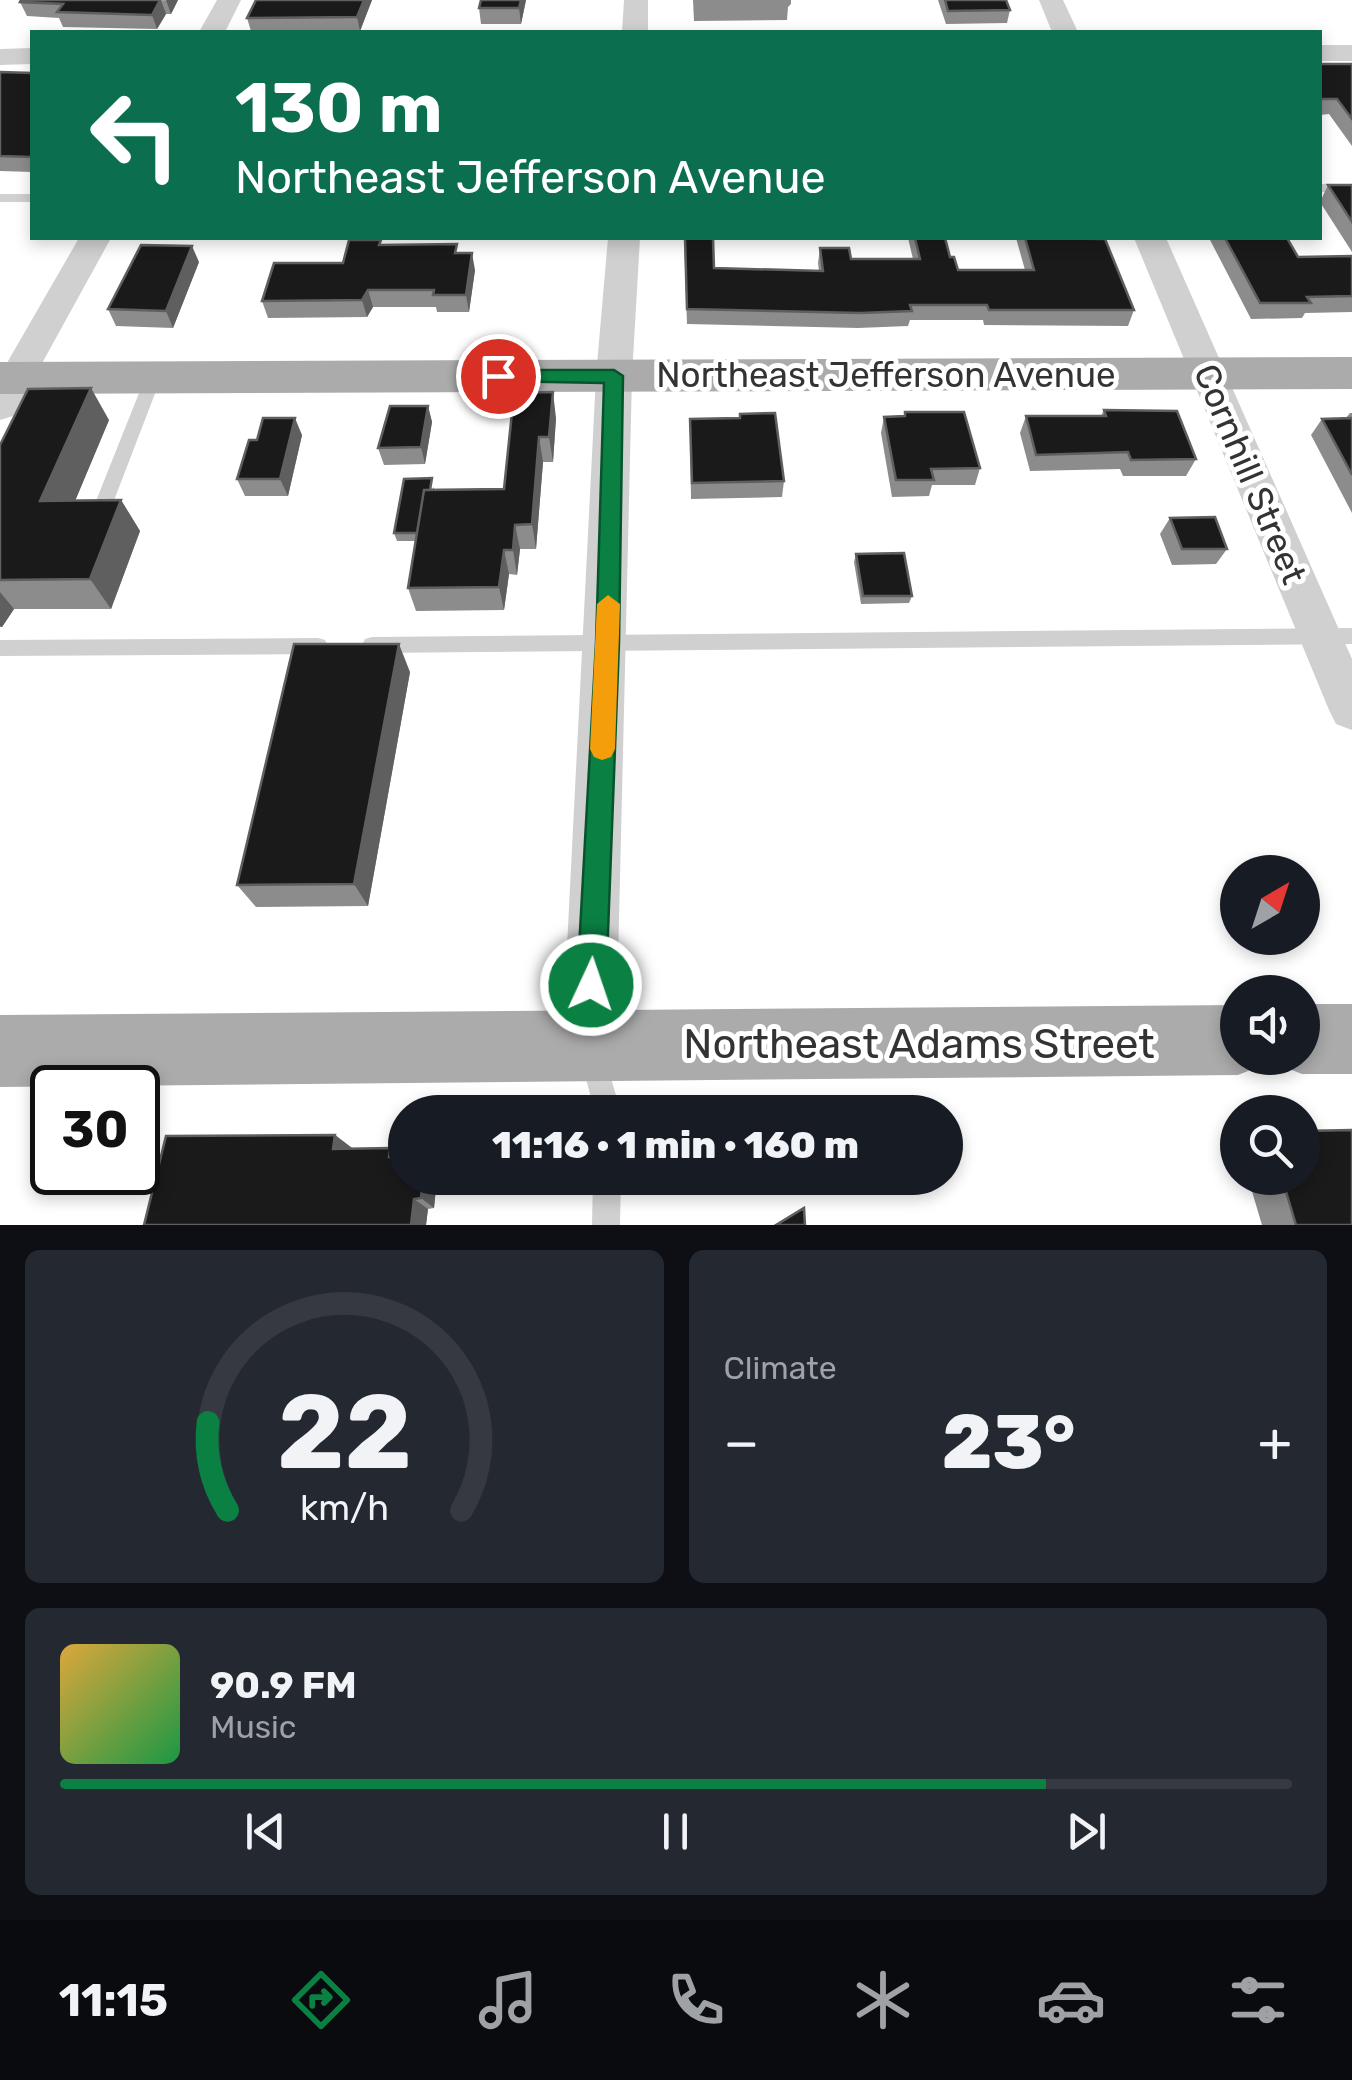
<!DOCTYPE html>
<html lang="en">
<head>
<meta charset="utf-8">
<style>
	body { margin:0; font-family:Rubik,sans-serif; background:#242831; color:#f1f3f6; height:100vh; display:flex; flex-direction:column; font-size:38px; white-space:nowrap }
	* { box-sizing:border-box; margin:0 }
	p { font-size:32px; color:#9ea1a6 }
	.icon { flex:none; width:55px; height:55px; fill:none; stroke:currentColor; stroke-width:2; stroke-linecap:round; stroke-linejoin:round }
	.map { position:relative; height:1225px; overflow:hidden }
	.side { display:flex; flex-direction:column; gap:25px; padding:25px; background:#0d0f14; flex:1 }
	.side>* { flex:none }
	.hud { position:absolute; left:30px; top:30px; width:1292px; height:210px; border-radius:0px; box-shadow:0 5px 15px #0003; background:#0b6e4f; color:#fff; overflow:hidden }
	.needle { width:65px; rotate:39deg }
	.buttons { position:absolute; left:1220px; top:855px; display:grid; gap:20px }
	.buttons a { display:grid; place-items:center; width:100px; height:100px; border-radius:50%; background:#171b24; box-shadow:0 5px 15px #0003; font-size:50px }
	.speed { position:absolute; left:30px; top:1065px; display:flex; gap:20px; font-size:50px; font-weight:700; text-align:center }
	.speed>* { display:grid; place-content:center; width:130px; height:130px; border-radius:50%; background:#171b24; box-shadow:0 5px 15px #0003; line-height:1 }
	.speed .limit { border:5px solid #111; border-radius:15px; background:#fff; color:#111 }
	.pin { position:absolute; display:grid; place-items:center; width:85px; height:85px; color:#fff; margin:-42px; border:5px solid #fff; border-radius:50%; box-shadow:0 2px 10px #0007 }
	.me { position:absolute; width:110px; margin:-55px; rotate:3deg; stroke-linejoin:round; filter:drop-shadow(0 0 8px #0008) }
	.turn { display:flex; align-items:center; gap:35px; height:210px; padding:0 40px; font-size:45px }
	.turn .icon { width:130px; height:130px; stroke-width:2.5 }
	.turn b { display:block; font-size:70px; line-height:85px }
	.big { font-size:75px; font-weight:800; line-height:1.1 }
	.side .tile { flex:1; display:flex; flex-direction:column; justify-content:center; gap:15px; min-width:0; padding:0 35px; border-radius:15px; background:#242831 }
	.side .dial { align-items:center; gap:0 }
	.dial svg { height:260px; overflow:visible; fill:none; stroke:#363941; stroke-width:7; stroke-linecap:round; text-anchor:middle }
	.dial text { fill:#f1f3f6; stroke:none }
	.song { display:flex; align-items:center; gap:30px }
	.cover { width:120px; height:120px; border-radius:15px; background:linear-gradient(135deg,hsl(40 70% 55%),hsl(140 70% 35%)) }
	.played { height:10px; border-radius:5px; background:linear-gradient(90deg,#0b8043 80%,#363941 80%) }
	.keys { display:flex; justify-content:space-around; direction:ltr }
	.heat { display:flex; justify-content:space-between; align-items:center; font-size:55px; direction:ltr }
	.side .tiles { flex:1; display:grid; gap:25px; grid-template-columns:1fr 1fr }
	.tile:last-child { grid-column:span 2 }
	.trip { position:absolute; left:388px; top:1095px; width:575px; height:100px; border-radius:50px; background:#171b24; box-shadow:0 5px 15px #0003; font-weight:800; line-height:100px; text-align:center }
	.menu { display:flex; height:160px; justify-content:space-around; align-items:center; background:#090b0e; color:#9ea1a6 }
	.menu .icon { width:70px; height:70px }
	.menu .on { color:#0b8043 }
	.menu b { font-size:45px; color:#f1f3f6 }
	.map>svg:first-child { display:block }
</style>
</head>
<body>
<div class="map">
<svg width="1352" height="1225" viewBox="0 0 1352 1225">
	<rect width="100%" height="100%" fill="#fff"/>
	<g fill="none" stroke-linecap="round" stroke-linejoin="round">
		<path fill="#d0d0d0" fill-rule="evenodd" d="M1320,184h32v8h-32z
			M0,194h32v8h-32z
			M153,372l8,6 -53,138 -9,7 -7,-2 -2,-5 55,-138z
			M1352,628v16l-980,9 -7,-2 -3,-6 3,-6 7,-2z
			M318,638l7,2 3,6 -3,6 -7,2 -318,2v-16z
			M593,1044l9,4 19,64h-26l-15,-55 4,-9z
			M593,1178h28l-1,47h-28z"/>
		<path fill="#d0d0d0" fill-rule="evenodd" d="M217,0h24l-16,32h-26z
			M624,0h24v32h-26z
			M1039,0h24l15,32h-26z
			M1320,45h32v16h-32z
			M32,48v16l-32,1v-16z
			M79,238h32l-98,178 -13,4v-45z
			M608,238h32l-8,138 -16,669 -8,19 -19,8 -19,-8 -8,-19 34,-669z
			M1134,238h32l186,421v71l-16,-6 -7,-14z"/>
		<path fill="#ababab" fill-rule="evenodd" d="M1352,357v32l-1352,5v-32z
			M1302,1004h50v70h-50l-25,-10 -3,-6h28z
			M1238,1005v53h28l-3,7 -25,10 -1238,12v-72z"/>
	</g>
	<path fill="#8c8c8c" d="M178,0l-7,14h-5l-9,15 -94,-2 -4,-9 -32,-2 -7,-14z
		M256,0h116l-12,31h-109l-4,-13z
		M526,0l-5,24h-40l-2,-16z
		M693,0h98v4l-3,3 -1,13 -93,1z
		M938,0h68l4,10 -3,13 -61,1z
		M1320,64h32v82l-23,-32 -9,1z
		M0,72l32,1v99l-32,-1z
		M1328,185h24v67l-32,-50z
		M684,238l30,30 105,3 -1,-8 2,-15 31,11h62l-5,-21h37l5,19 8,13h67l-9,-32h77l41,72 -6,16 -144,-1 -1,-5h-73l-2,6 -50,2 -171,-4z
		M1209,238h78l11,19 54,-1v56l-47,1 -3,5 -51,1z
		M382,245l76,8 17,17 -6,42h-32l-1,-5h-63l-6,10 -99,1 -6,-17z
		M199,262l-26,66 -57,-2 -8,-17z
		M514,393l42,25 -3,44h-10l-7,87h-16l-3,26 -8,-1 -5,36 -88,1 -8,-23 8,-47h-19l-3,-8 40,-46v3l70,-1z
		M428,406l4,16 -7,42 -41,1 -6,-17z
		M1104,410l92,49 -10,17h-63l-3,-7 -90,2 -10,-38 6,-17h75z
		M905,412l75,56 -5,17h-43l-3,11 -37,1 -11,-64 3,-16 20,-1z
		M1350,413h2v100l-41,-78 11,-16 24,-1z
		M109,420l-34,81 46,-1 19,31 -29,78h-97l-12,18h-2v-182z
		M302,435l-14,61h-43l-8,-17z
		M690,435l94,46 -2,16 -91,2z
		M1170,518l57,31 -11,15 -44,1 -12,-31z
		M856,554l56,42 -3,7 -48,1 -7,-42z
		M410,672l-42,234 -112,1 -19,-22z
		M335,1135l17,13 53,30h32l-3,30 -6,1 -2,16h-282z
		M1248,1178h54l50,47h-90z"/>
	<path fill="#5f5f5f" d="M161,0l5,14 -9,15 -5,-14z
		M166,0h12l-7,14z
		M364,0h8l-12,31 -3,-14z
		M521,0h5l-5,24 -2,-16z
		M192,246l7,16 -26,66 -7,-17z
		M472,253l3,17 -6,42 -3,-17z
		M368,290l5,17 -6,10 -5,-17z
		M91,388l18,32 -47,112 -22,-31z
		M553,392l3,26 -3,44 -4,-25z
		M428,406l4,16 -7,42 -4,-17z
		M295,418l7,17 -14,61 -8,-17z
		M539,437l4,25 -7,87 -4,-25z
		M121,500l19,31 -29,78 -21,-30z
		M515,525l5,24 -3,26 -4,-25z
		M504,550l5,24 -5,36 -5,-23z
		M0,592l14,17 -12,18 -2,-1z
		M399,644l11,28 -42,234 -14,-22z
		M335,1135l17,13 -2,13 -17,-12z
		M390,1148l15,12 -16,-3z
		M423,1178h14l-3,30 -13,-10z
		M414,1199l14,10 -2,16h-15z"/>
	<path fill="#1a1a1a" stroke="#5f5f5f" stroke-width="2.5" d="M21,0h139l-8,15 -95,-3 6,-8 -43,-2z
		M256,0h108l-7,17 -110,1z
		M481,0h40l-2,8h-40z
		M945,0h61l4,10 -62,1z
		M1320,64h32v55l-15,-20h-17z
		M0,72l32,1v84l-32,-1z
		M1328,185h24v37z
		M685,238h28l1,30 109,3 -3,-23h29l2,11h69l-5,-21h30l5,19h4l4,13h76l-9,-32 80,1 29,71h-145l-2,-5h-77l2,6 -52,2 -173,-4z
		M1225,238h62l11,19 54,-1v40l-45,1 4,6h-51z
		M349,240h32l-2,5 78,-1 -2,9h17l-6,42h-33l1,-5h-66l-6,10 -100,1 12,-38h69z
		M141,245l51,1 -26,65 -58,-2z
		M91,388l-51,113 81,-1 -31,79 -90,1v-135l28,-56z
		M553,392l-4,45h-10l-7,87 -17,1 -2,25h-9l-5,37 -91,1 16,-98 80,-1 10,-96z
		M390,406h38l-7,41 -43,1z
		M1104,410l73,1 19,48 -65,1 -3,-8 -92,3 -10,-39h80z
		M905,412h59l16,56 -49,1 3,11h-38l-12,-63 21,-1z
		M775,413l9,68 -92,2 -2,-64 50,-1v-4z
		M263,418h32l-15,61h-43l12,-39h8z
		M1352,418v57l-30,-56z
		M432,478l-2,12h-6l-7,43h-23l10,-54z
		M1215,517l12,32h-45l-12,-31z
		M904,553l8,43h-49l-7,-42z
		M294,644h105l-45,240 -117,1z
		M1352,1130v95h-56l-14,-47h20v-47z
		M335,1135l-2,14 57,-1 -1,9h16v21h18l-2,20 -7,1 -3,26h-267l22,-89z
		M804,1208l1,17h-29z"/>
	<path fill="#0b8043" stroke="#07532c" stroke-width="2.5" d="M498,370h116l9,6 -4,267 -13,342 -5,10 -10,4 -10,-4 -4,-10 19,-342 8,-260 -112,-2 -3,-5z"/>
	<path fill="#f59e0b" d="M608,595l12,9 -5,145 -4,8 -9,3 -8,-3 -4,-8 7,-145z"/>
	<g text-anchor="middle" stroke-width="10" stroke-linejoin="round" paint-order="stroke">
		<g font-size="35" fill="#333" stroke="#fff">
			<text x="886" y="387">Northeast Jefferson Avenue</text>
			<text transform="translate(1250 474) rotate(67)" y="12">Cornhill Street</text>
		</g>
		<g font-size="42" fill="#333" stroke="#fff">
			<text x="919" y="1058">Northeast Adams Street</text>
		</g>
	</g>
</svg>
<div class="buttons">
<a><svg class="needle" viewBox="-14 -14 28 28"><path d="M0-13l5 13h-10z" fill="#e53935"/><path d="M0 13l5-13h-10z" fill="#9ea1a6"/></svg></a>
<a><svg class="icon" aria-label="sound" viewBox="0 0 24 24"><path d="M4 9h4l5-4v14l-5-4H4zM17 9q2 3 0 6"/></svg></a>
<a><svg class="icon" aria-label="search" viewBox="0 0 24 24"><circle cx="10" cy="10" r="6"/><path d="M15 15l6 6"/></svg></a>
</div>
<div class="speed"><div class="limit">30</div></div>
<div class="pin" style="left:498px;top:376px;background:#d93025"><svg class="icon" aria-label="arrive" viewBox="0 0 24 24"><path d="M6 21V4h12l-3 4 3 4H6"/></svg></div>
<svg class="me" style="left:591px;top:985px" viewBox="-20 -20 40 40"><circle r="17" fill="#0b8043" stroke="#fff" stroke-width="3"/><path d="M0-11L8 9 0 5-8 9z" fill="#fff"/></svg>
<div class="trip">11:16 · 1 min · 160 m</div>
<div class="hud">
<div class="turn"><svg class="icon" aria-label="left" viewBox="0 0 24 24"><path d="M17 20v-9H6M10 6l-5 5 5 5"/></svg><div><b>130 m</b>Northeast Jefferson Avenue</div></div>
</div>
</div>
<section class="side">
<div class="tiles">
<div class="tile dial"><svg viewBox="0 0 100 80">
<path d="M14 69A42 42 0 1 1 86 69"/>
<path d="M14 69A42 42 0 0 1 8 42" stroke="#0b8043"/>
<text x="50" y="56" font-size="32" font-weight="700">22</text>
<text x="50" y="72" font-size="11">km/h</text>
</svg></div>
<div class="tile"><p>Climate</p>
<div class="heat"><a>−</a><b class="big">23°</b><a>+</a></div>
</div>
<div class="tile">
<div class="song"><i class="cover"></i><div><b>90.9 FM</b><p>Music</p></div></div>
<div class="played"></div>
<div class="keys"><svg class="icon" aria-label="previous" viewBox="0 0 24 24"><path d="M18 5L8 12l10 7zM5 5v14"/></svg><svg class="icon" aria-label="pause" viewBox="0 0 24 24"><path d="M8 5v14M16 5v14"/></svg><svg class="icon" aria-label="next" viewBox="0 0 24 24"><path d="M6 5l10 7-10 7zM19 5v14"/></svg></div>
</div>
</div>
</section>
<nav class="menu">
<b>11:15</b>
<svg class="icon on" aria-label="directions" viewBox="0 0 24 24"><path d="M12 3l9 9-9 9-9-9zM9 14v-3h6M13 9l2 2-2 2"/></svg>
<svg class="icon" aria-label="music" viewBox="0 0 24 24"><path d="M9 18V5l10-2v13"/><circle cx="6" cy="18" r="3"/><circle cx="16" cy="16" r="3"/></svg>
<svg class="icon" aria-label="phone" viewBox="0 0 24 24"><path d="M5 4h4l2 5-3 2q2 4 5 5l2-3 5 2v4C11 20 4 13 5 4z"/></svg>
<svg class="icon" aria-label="climate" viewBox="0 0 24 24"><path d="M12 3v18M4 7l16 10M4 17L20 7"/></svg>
<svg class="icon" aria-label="car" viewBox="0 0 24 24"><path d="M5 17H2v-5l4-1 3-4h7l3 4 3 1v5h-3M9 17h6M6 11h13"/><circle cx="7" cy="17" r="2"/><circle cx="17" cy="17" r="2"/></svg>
<svg class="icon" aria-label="filters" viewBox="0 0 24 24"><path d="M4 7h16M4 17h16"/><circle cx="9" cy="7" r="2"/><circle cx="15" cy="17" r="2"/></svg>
</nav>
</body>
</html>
